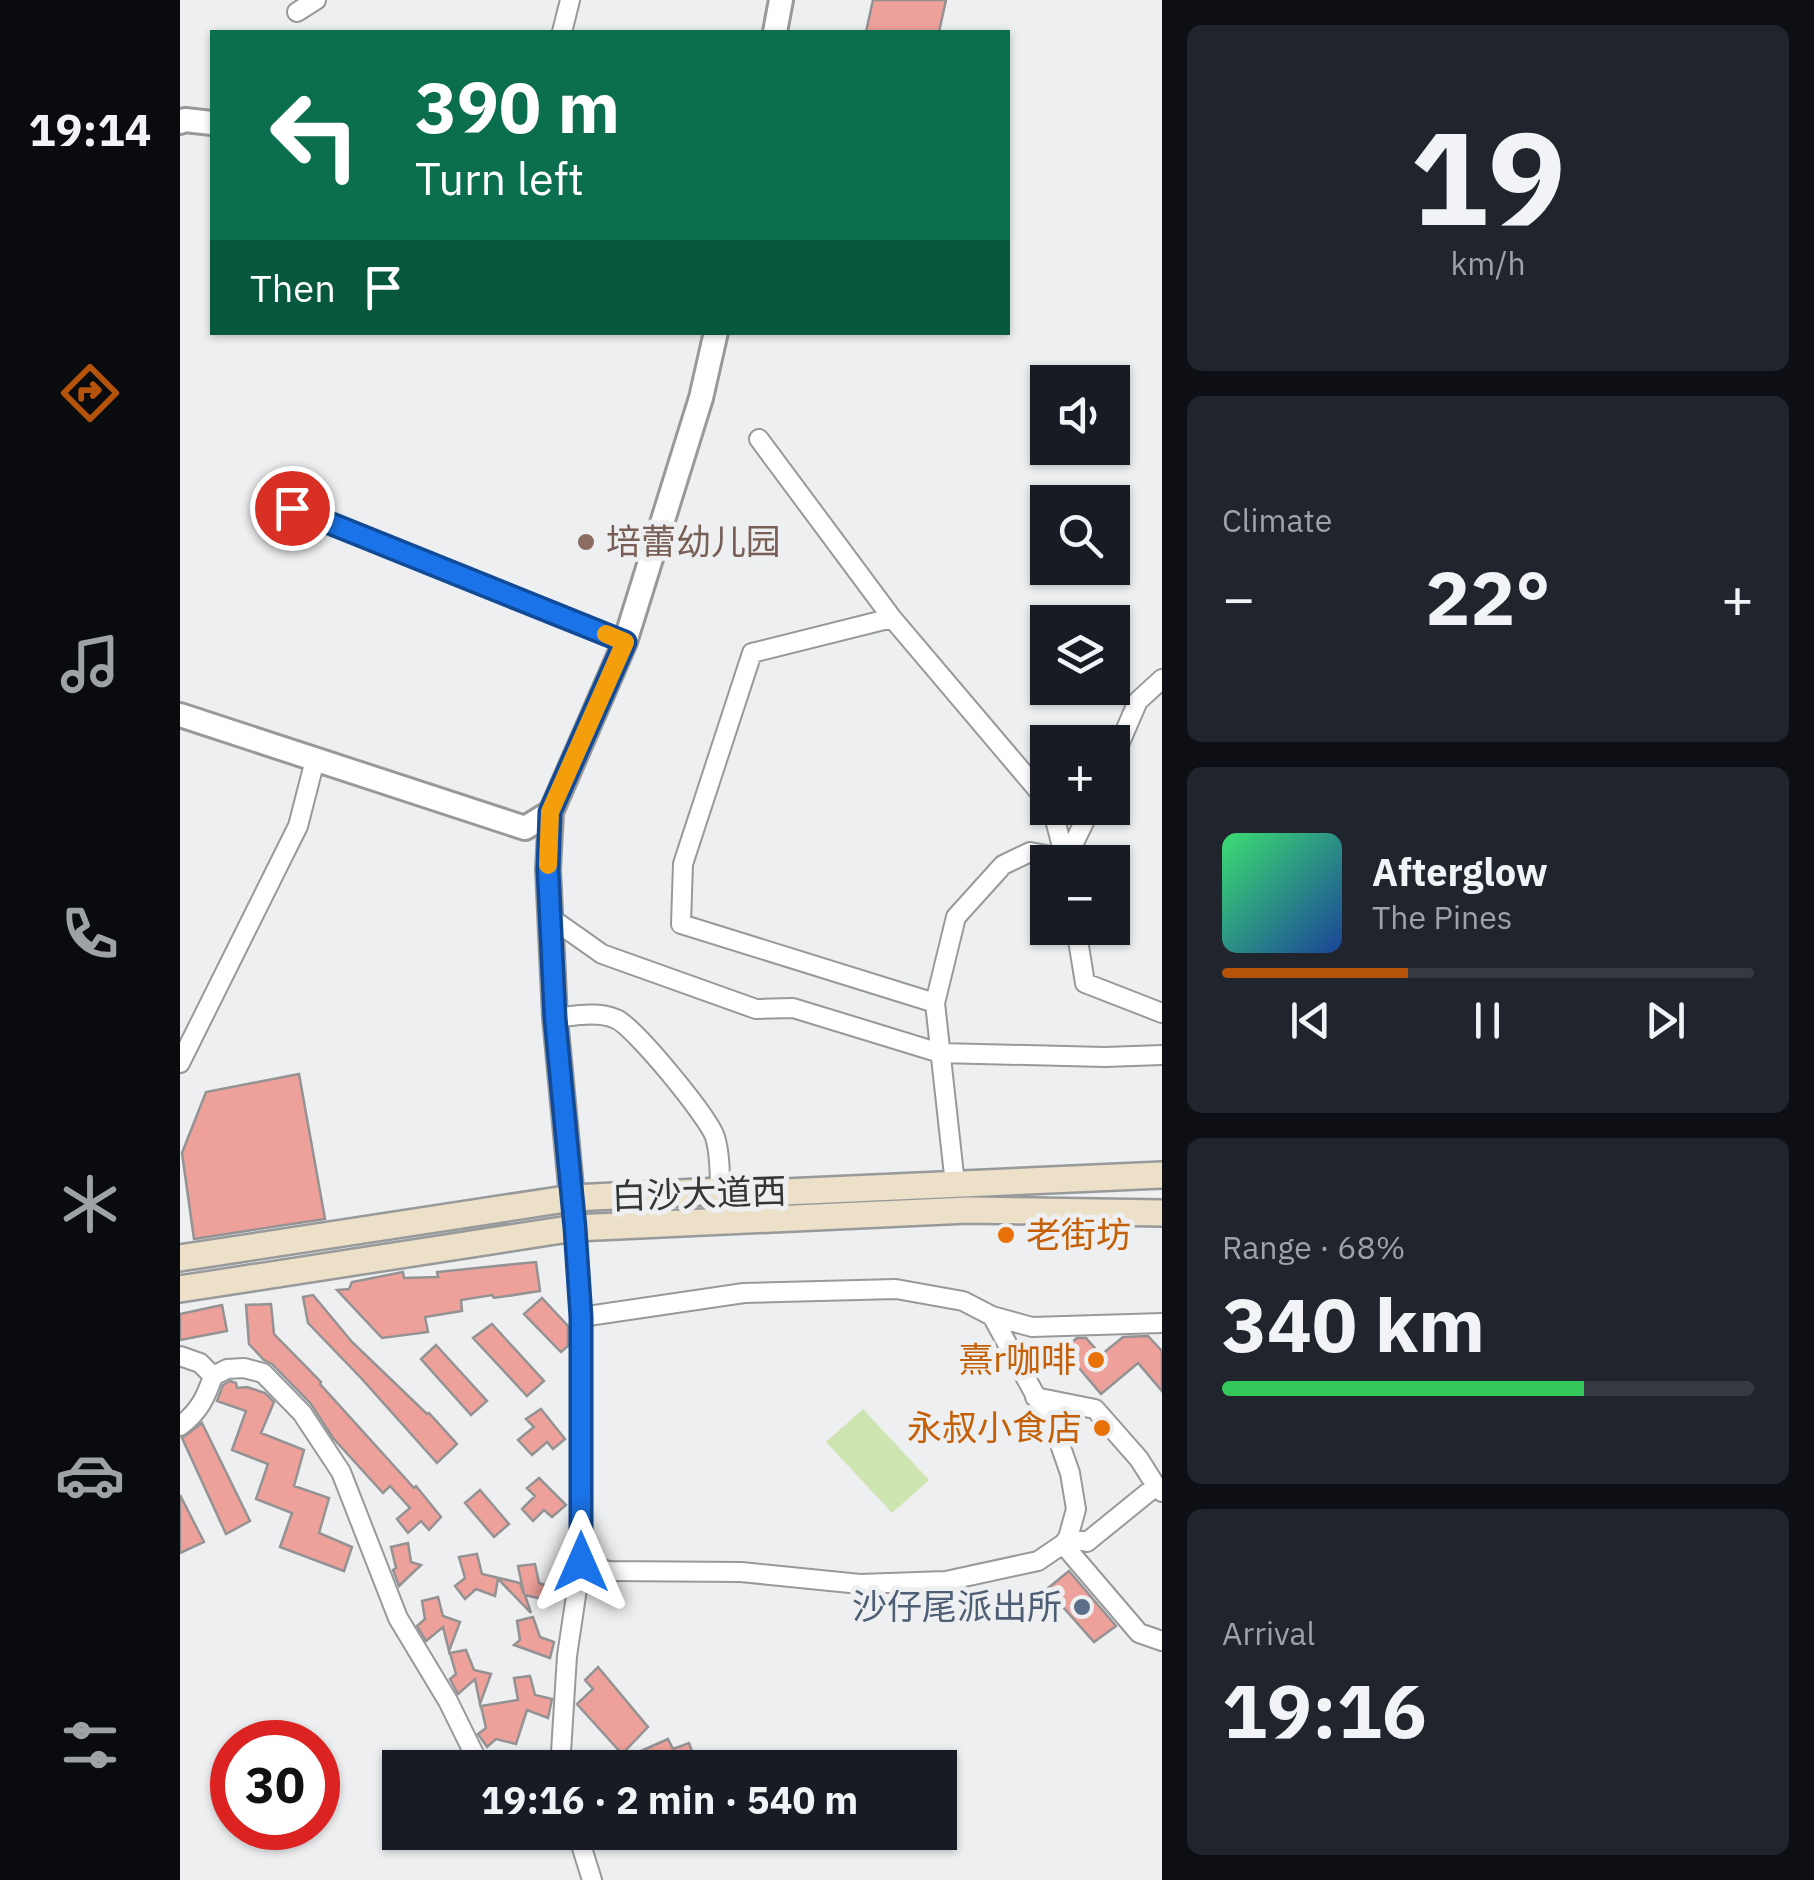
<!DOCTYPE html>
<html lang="en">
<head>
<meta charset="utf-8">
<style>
	body { margin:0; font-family:"IBM Plex Sans","Noto Sans SC",sans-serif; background:#20242c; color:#f1f3f6; height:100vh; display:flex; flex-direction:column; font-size:38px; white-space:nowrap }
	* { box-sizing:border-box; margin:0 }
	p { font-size:32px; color:#9ea1a6 }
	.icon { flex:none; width:55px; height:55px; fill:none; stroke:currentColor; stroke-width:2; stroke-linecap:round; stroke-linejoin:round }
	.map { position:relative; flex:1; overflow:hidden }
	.details { display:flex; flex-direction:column; gap:25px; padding:25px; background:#0d0f14; width:652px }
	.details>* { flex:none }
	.hud { position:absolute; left:30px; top:30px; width:800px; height:305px; border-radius:0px; box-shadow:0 2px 8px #0004; background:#0b6e4f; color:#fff; overflow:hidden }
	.controls { position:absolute; left:850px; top:365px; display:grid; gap:20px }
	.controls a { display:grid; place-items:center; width:100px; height:100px; border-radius:0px; background:#171b24; box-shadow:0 2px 8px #0004; font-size:50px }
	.speed { position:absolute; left:30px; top:1720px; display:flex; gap:20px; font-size:50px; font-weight:700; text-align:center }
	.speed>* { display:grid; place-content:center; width:130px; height:130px; border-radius:50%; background:#171b24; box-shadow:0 2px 8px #0004; line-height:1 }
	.speed .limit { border:15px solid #d22; background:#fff; color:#111 }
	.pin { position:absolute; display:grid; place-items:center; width:85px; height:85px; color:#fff; margin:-42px; border:5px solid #fff; border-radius:50%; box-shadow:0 2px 10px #0007 }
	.me { position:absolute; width:110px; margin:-55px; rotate:0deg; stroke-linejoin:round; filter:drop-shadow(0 0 8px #0008) }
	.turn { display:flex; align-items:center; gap:35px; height:210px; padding:0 40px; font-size:45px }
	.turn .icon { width:130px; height:130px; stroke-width:2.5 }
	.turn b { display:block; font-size:70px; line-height:85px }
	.then { display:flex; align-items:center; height:95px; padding:0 40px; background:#0003; gap:20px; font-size:38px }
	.big { font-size:75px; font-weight:700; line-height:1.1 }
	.details .tile { flex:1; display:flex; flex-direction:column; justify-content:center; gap:15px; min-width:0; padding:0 35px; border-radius:15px; background:#20242c }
	.details .dial { align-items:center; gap:0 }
	.dial b { font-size:130px; line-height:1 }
	.song { display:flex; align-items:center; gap:30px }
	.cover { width:120px; height:120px; border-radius:15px; background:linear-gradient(135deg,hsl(140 70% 55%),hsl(220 70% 35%)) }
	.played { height:10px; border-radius:5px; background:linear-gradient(90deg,#b45309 35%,#363941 35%) }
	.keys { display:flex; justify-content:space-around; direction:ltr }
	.heat { display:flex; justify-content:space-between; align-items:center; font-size:55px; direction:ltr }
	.charge { height:15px; border-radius:8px; background:linear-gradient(90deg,#34c759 68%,#363941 0) }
	.trip { position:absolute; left:202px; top:1750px; width:575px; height:100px; border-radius:0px; background:#171b24; box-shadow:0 2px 8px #0004; font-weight:700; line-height:100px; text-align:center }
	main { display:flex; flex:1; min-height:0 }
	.tab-bar { display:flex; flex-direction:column; width:180px; justify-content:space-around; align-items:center; background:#090b0e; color:#9ea1a6 }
	.tab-bar .icon { width:70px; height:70px }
	.tab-bar .active { color:#b45309 }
	.tab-bar b { font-size:45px; color:#f1f3f6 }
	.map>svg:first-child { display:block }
</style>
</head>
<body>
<main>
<nav class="tab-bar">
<b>19:14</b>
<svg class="icon active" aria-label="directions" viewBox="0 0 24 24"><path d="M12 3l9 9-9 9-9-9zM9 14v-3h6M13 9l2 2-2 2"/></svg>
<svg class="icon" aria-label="music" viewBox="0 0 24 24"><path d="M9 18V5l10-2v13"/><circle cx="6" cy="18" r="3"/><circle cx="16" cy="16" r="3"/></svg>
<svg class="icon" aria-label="phone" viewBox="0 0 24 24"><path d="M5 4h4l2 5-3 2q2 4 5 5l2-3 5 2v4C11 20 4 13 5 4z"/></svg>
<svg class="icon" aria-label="climate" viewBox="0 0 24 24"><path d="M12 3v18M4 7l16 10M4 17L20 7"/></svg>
<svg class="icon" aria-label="car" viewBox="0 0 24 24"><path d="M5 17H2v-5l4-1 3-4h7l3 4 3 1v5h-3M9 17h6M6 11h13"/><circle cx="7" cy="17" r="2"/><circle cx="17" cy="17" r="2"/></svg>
<svg class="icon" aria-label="filters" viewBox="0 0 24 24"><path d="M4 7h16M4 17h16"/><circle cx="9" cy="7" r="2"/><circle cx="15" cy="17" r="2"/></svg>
</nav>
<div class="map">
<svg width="982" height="1880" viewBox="0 0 982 1880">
	<rect width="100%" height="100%" fill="#edeff0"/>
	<path fill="#cee5b1" d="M683,1409l66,71 -37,33 -66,-71z"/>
	<path fill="#eea19b" stroke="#949292" stroke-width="2.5" d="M693,0h73l-7,32h-73z
		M119,1074l26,145 -131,20 -12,-86 24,-61z
		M356,1262l4,29 -46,7 -2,-3 -31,5 1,11 -37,6 3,15 -46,6 -45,-48 12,-1 3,-7 51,-10 1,6 34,-1 -1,-5z
		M133,1295l39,47 75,72 2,-1 28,31 -20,19 -76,-85 -53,-55 -5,-26z
		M362,1298l26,28v20l-7,6 -37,-38z
		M91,1304l3,30 47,48 -1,2 94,104 2,-2 25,31 -12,13 -8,-9 -13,12 -11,-14 13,-11 -20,-22 -7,7 -50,-55 -22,-34 -39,-40 -8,-4 -15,-16 -3,-39z
		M42,1305l5,26 -47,9v-26z
		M312,1324l52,57 -17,15 -54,-58z
		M968,1336l14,15v40l-24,-28 -37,31 -38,-45 14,-11h9l15,17 22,-18z
		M256,1345l51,56 -16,14 -50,-56z
		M50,1381l6,2 1,5 10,-1 18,6 9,9 -13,31 43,17 -10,36 35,12 -10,35 33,14 -8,24 -64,-24 12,-34 -36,-14 12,-35 -36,-14 14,-39 -29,-10 6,-16z
		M361,1409l24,30 -12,10 -6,-7 -15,13 -14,-15 16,-13 -8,-8z
		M22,1423l48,98 -24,13 -44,-96z
		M359,1478l27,27 -14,12 -8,-7 -11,11 -11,-12 13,-13 -8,-8z
		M300,1490l29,34 -15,13 -29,-34z
		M0,1495l24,47 -24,11z
		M228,1543l3,19 10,3 -22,21 -6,-16 3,-2 -5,-21z
		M297,1554l5,20 38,9 4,11 -6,-28 17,-2 4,19 18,6 -3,13 -29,-7 6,18 -33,-34 -3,17 -19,-7 -11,10 -10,-13 10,-8 -6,-21z
		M889,1571l47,55 -22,16 -47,-53z
		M258,1597l5,19 17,6 -11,29 -6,-24 -17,14 -9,-15 8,-7 -3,-18z
		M353,1617l7,20 14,5 -4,16 -36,-13 6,-5 -3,-19z
		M286,1650l8,20 17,4 -11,30 -5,-25 -17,15 -8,-15 6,-5 -6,-21z
		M418,1667l50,60 -26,27 -45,-50 16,-15 -8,-9z
		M350,1676l5,19 17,4 -4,19 -21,-8 -11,34 -20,-5 -9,8 -9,-13 8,-6 -5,-22 37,-6 -4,-22z
		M488,1739l5,10 16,-6 6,16 -19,9h-73z"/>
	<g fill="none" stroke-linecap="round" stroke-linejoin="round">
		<defs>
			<path id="minor" d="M117,12l19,-12
				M382,32l8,-32
				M579,439l133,179
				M111,508l334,134
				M932,761l26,-60 24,-22
				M868,802l-156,-184 -140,35 -69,211 -2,60 254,79 21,-86 47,-52 27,-13 36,7
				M872,808l14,54
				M886,859l25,-51
				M371,918l51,36 154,55 37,-1 147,45 165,4 57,-2
				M896,928l9,55 77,30
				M755,1003l20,181
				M375,1018c19,-2 43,-7 61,1 18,7 93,99 99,118 5,16 5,37 5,54
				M0,1063l118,-237 17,-66
				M401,1317l163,-24 152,-4 67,12 29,15 40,11 130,-4
				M0,1356l20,7 13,13
				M855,1397l60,12 44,50 17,27
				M0,1426c19,-14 26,-29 33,-50l14,-7 17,-1 19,5 39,40 39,59 57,146 50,83 33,67
				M888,1538l19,4 69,-56 6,6
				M883,1544l76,89 23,8
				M401,1562l27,9 133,1 119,12 86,-3 92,-20 25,-17 5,-6 8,-29 -6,-36 -14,-40 -64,-117
				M380,1768l7,-112 14,-94v-245l-9,-119
				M397,1832l15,48"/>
			<path id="tertiary" d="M595,32l6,-32
				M0,122l5,-2 27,3
				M0,715l345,113 26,-16
				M392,1198l-17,-180 -7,-149 3,-57 74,-170 76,-244 15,-66"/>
			<path id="secondary" d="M0,1258l392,-60 148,-7 64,1 378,-17
				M0,1289l395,-61 393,-18 194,3"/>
		</defs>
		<use href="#minor" stroke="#97999a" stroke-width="22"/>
		<use href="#tertiary" stroke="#97999a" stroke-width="28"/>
		<use href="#secondary" stroke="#97999a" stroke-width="30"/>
		<use href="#minor" stroke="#fff" stroke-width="18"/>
		<use href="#tertiary" stroke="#fff" stroke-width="22"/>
		<use href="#secondary" stroke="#ece0c8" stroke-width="25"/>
	</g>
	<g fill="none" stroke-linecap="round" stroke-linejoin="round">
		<defs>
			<path id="route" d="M112,508l333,134 -75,170 -2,58 7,148 20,210 6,89v245"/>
		</defs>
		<use href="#route" stroke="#114b97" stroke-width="25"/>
		<use href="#route" stroke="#1a73e8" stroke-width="18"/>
		<path stroke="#f59e0b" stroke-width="18" d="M368,865l2,-53 75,-170 -19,-8"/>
	</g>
	<circle fill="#8d6e63" stroke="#edeff0" stroke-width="4" cx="406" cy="542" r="10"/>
	<g fill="#e8710a" stroke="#edeff0" stroke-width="4">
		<circle cx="826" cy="1235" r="10"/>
		<circle cx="916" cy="1360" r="10"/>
		<circle cx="922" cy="1428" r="10"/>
	</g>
	<circle fill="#5c6f8a" stroke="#edeff0" stroke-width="4" cx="902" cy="1607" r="10"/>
	<g text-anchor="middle" stroke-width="10" stroke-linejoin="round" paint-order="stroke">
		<g font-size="35" fill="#785e54" stroke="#edeff0" text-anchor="start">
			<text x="426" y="554">培蕾幼儿园</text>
		</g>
		<g font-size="35" fill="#343535" stroke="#edeff0">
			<text transform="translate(519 1194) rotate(-2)" y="12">白沙大道西</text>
		</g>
		<g font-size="35" fill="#c56008" stroke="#edeff0" text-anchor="end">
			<text x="846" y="1247" text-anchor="start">老街坊</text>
			<text x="896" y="1372">熹r咖啡</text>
			<text x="902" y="1440">永叔小食店</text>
		</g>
		<g font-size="35" fill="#4e5e75" stroke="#edeff0" text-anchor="end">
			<text x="882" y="1619">沙仔尾派出所</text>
		</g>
	</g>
</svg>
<div class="controls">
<a><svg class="icon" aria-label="sound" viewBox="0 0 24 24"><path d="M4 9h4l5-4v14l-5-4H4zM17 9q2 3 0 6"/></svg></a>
<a><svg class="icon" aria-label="search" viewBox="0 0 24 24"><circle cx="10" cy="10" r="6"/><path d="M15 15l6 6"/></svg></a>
<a><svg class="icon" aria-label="layers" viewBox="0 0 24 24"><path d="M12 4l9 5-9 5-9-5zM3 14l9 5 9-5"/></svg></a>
<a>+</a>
<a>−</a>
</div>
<div class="speed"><div class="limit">30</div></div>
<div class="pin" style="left:112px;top:508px;background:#d93025"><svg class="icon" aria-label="arrive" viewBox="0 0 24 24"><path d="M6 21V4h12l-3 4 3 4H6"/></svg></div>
<svg class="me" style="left:401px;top:1562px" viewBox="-20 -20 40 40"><path d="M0-17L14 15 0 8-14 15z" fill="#1a73e8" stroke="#fff" stroke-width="4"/></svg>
<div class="trip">19:16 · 2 min · 540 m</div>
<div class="hud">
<div class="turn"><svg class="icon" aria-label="left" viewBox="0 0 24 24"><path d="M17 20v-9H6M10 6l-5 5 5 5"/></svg><div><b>390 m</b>Turn left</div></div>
<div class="then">Then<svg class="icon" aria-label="arrive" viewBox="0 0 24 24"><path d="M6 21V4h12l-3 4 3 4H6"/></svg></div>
</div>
</div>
<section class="details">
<div class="tile dial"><b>19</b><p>km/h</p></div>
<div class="tile"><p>Climate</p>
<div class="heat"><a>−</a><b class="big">22°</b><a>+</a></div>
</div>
<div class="tile">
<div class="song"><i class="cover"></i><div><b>Afterglow</b><p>The Pines</p></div></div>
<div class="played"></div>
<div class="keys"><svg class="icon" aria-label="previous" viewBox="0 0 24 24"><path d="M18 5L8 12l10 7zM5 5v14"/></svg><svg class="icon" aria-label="pause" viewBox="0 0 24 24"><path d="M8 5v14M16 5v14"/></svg><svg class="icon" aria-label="next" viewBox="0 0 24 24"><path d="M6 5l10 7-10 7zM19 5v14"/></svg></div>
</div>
<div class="tile"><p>Range · 68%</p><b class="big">340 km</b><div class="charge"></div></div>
<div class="tile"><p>Arrival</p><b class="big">19:16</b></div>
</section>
</main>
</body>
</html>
